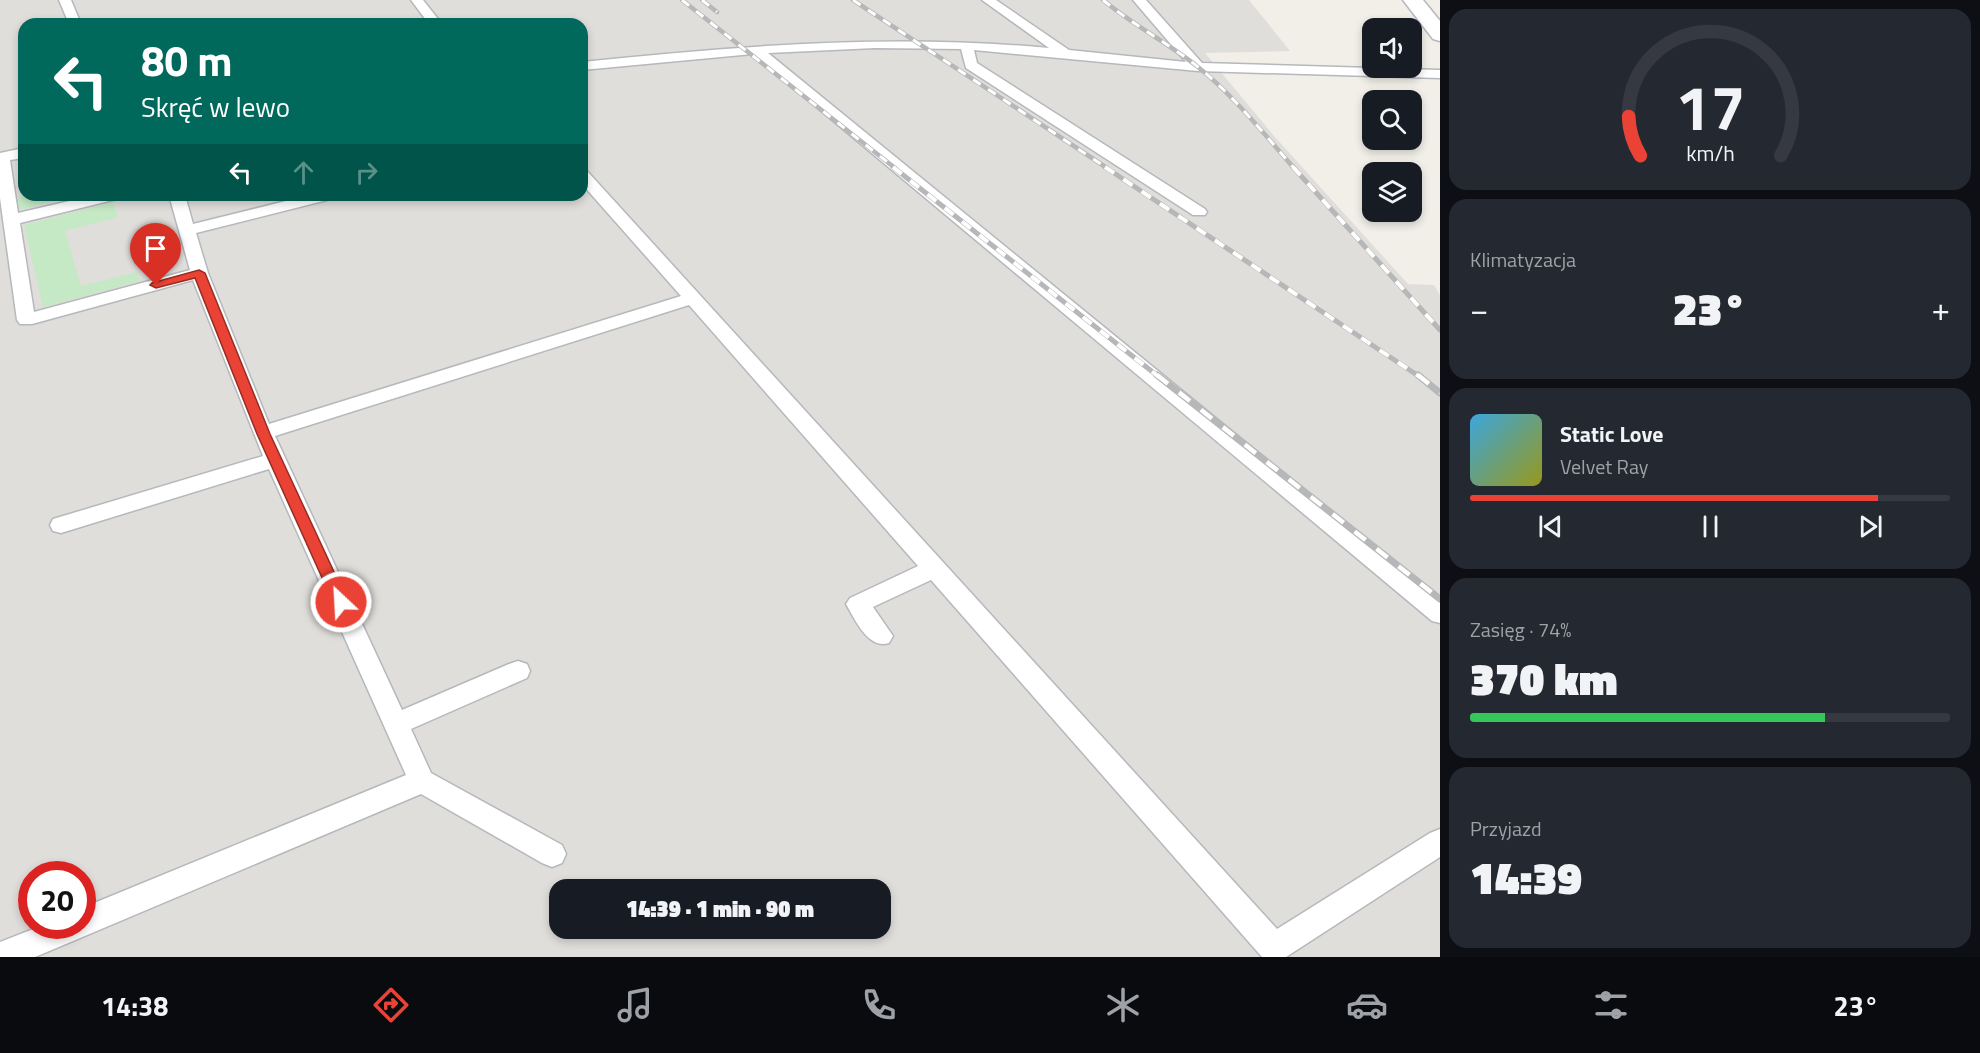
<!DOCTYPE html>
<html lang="pl">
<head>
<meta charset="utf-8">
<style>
	body { margin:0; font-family:"Titillium Web",sans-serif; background:#242831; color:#f1f3f6; height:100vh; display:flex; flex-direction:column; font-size:22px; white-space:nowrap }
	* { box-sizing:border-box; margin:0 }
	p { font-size:20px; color:#9ea1a6 }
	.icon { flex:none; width:33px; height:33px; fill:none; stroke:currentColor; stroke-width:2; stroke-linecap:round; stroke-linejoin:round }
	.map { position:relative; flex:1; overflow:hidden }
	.side { display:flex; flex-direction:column; gap:9px; padding:9px; background:#0d0f14; width:540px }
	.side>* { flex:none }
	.hud { position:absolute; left:18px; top:18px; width:570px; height:183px; border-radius:18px; box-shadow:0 3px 9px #0003; background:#00695c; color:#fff; overflow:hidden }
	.tools { position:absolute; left:1362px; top:18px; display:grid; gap:12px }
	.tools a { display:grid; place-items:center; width:60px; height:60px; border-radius:12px; background:#171b24; box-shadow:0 3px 9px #0003; font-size:30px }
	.speed { position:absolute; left:18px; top:861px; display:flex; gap:12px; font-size:30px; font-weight:700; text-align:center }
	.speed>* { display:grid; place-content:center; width:78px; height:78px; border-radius:50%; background:#171b24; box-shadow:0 3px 9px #0003; line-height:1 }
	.speed .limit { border:9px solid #d22; background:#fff; color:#111 }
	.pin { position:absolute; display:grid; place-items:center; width:51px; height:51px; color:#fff; margin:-62px -26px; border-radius:50% 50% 50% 0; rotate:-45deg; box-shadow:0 0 6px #0007 }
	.pin .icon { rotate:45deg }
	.me { position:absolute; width:66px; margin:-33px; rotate:335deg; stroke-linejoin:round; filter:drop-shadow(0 0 4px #0008) }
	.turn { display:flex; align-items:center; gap:21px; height:126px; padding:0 24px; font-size:27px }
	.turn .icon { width:78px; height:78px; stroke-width:2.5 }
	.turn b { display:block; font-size:42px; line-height:51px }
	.lanes { display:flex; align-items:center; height:57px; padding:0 24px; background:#0003; justify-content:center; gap:30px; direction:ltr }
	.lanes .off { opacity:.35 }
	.big { font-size:45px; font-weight:800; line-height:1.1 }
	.side .tile { flex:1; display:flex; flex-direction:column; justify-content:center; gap:9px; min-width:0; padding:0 21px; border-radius:18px; background:#242831 }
	.side .dial { align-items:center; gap:0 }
	.dial svg { height:156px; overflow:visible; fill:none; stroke:#363941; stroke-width:7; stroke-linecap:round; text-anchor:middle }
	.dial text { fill:#f1f3f6; stroke:none }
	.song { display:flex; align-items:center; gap:18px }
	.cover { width:72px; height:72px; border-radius:9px; background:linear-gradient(135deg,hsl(200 70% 55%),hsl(60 70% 35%)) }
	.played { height:6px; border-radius:3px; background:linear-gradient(90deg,#ea4335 85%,#363941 85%) }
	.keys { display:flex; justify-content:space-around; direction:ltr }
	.heat { display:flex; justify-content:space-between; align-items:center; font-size:33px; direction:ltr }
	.charge { height:9px; border-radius:4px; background:linear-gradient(90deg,#34c759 74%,#363941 0) }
	.trip { position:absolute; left:549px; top:879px; width:342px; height:60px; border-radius:18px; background:#171b24; box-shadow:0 3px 9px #0003; font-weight:800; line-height:60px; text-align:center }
	.tabs { display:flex; height:96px; justify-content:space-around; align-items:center; background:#090b0e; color:#9ea1a6 }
	.tabs .icon { width:42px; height:42px }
	.tabs .active { color:#ea4335 }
	.tabs b { font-size:27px; color:#f1f3f6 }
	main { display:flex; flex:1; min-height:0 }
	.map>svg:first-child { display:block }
</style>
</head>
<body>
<main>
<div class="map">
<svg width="1440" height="957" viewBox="0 0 1440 957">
	<rect width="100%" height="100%" fill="#f1efe8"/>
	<path fill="#e0deda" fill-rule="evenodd" d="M0,0h1249l41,51 -85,2 69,83 134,148 26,1 6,10v662h-1440zM24,24h558v171h-558zM32,874h50v52h-50zM560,890h320v38h-320z"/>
	<path fill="#c5e8c5" d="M24,195h56l-61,15 -3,-13z
		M113,202l5,15 -53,14 16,55 56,-14 3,9 -97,26 -19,-82z"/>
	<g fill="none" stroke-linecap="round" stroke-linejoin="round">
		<defs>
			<path id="lane" d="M59,0h12l10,24h-12z
				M411,0h12l19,24h-13z
				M982,0h14l73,50 117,12 -53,-62h13l56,63 238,7v8l-242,-7 -224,-21 3,13 228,146 2,3 -2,3h-12l-227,-147 -5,-19 -86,-1 -107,5 672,548v22l-8,-2 -679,-567 -171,16v-8c157,-16 309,-29 467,-14z
				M24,148v10l-14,2 8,53 77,-18h28l-2,3 -101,25 14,89 156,-42 -21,-75h16l8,29 117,-29h27l-2,3 -139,35 12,40 61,151 412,-128 -99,-112v-15l5,2 690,758 153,-96 10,-4v28l-154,100h-24l-331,-377 -58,27 20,29 -4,7c-20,7 -34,-23 -43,-39l4,-6 68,-32 -229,-261 -414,131 127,274 107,-46 9,-3 9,3 3,7 -3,7 -116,51 20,44 131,72 4,9 -4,9 -10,4 -10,-4 -121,-69 -386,163h-35v-15l41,-16h41v-18l324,-133 -137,-306 -208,64 -8,-2 -3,-6 3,-6 210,-63 -70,-176 -161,44h-12l-3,-4 -17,-122v-45z"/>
			<path id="street" d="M1403,0h20l17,21v20l-7,-2z"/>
		</defs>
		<use href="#lane" stroke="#b5b8bc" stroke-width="3"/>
		<use href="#street" stroke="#b5b8bc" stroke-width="3"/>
		<use href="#lane" fill="#fff" fill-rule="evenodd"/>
		<use href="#street" fill="#fff" fill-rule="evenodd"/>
		<defs>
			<path id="rail-far2" d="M682,0l213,168
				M702,0l15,12
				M853,0l254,168
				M1103,0c30,25 65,43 95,67 36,29 66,67 96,101"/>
			<path id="rail-far1" d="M893,167l266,210
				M1105,167l315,210
				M1293,167l147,163"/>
			<path id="rail" d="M1157,375l283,224
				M1418,375l22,18"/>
		</defs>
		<use href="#rail-far2" stroke="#b6b7b8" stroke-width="4.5"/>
		<use href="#rail-far1" stroke="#b6b7b8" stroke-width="5"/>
		<use href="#rail" stroke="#b6b7b8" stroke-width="7"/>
		<use href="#rail-far2" stroke="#fff" stroke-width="3" stroke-dasharray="9" stroke-linecap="butt"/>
		<use href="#rail-far1" stroke="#fff" stroke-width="4" stroke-dasharray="11" stroke-linecap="butt"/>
		<use href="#rail" stroke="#fff" stroke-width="4.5" stroke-dasharray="14" stroke-linecap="butt"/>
	</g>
	<path fill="#ea4335" stroke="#982c22" stroke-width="1.5" d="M199,270l6,3 65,161 78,168 -2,4h-11l-2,-4 -76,-168 -62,-156 -39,10 -6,-3 2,-2z"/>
</svg>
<div class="tools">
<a><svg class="icon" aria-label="sound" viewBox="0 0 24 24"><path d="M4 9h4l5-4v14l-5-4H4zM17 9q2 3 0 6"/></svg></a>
<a><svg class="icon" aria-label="search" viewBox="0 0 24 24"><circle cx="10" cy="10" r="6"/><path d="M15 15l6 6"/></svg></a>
<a><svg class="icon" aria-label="layers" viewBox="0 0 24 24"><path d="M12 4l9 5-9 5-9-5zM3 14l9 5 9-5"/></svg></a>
</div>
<div class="speed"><div class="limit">20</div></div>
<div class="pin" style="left:156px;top:285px;background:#d93025"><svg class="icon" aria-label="arrive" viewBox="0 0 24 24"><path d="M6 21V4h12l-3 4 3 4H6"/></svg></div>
<svg class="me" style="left:341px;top:602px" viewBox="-20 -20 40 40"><circle r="17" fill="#ea4335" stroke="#fff" stroke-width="3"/><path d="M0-11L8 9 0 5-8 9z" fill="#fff"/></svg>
<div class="trip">14:39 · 1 min · 90 m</div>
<div class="hud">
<div class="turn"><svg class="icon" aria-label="left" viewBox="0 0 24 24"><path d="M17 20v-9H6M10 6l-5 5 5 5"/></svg><div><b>80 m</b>Skręć w lewo</div></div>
<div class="lanes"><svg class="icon" aria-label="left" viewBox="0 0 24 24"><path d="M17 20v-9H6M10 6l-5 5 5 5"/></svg><svg class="icon off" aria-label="ahead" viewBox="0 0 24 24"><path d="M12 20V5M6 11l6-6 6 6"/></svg><svg class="icon off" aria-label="right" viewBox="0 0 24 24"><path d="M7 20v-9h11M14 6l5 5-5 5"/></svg></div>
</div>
</div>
<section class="side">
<div class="tile dial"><svg viewBox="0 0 100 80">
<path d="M14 69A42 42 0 1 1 86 69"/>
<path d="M14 69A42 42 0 0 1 8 49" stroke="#ea4335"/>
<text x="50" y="56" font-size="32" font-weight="700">17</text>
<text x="50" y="72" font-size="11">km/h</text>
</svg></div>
<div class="tile"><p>Klimatyzacja</p>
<div class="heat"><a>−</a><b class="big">23°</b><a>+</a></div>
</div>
<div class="tile">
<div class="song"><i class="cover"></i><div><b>Static Love</b><p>Velvet Ray</p></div></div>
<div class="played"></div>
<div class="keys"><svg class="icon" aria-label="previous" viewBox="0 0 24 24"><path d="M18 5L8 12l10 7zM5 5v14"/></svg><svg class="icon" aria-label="pause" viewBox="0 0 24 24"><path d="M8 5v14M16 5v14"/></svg><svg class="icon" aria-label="next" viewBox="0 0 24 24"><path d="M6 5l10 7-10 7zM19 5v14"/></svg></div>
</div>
<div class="tile"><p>Zasięg · 74%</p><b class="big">370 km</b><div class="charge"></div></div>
<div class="tile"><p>Przyjazd</p><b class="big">14:39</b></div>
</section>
</main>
<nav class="tabs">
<b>14:38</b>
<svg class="icon active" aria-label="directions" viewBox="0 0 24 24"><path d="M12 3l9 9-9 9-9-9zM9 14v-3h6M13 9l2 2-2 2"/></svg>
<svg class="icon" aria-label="music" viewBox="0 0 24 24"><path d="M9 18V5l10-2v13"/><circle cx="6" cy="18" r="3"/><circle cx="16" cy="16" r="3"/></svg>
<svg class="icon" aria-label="phone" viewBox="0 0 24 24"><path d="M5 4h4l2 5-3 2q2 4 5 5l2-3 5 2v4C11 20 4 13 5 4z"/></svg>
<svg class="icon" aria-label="climate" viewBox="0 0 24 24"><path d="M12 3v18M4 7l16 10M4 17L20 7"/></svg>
<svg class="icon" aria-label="car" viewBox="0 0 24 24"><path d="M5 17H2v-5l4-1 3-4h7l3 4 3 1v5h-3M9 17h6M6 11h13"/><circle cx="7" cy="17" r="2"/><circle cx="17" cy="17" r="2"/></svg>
<svg class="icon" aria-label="filters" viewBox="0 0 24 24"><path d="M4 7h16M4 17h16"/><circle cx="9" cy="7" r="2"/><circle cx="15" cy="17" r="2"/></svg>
<b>23°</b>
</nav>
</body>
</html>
